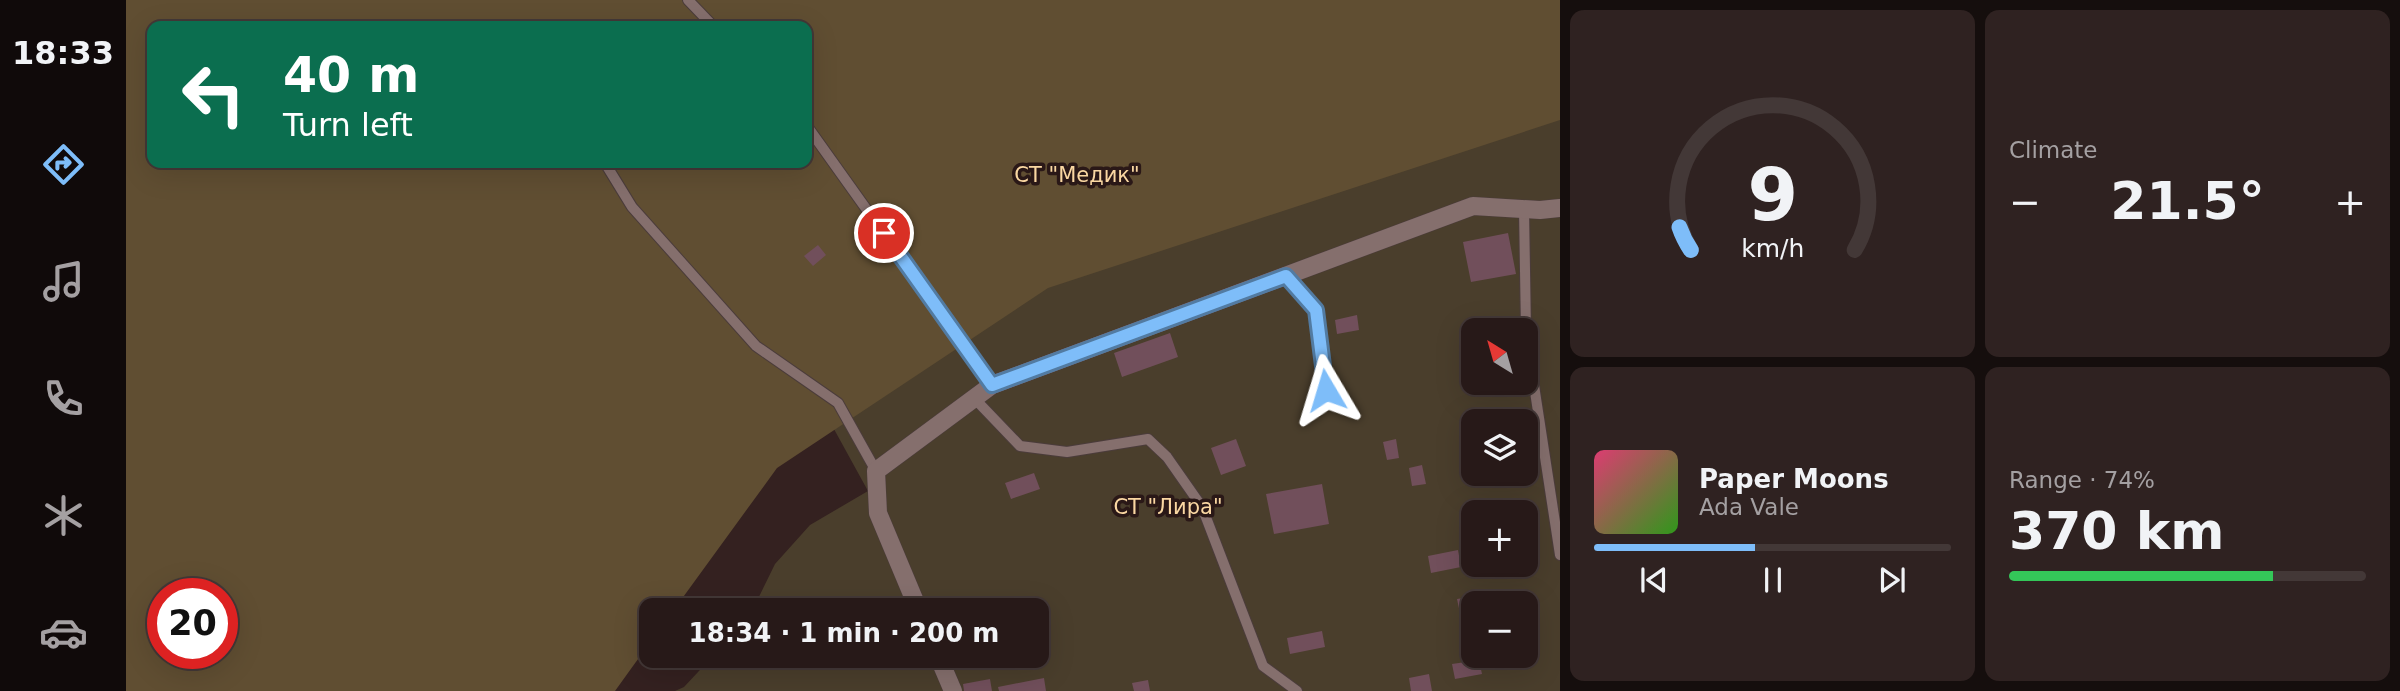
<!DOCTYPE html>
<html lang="en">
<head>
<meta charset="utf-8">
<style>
	body { margin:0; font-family:"DejaVu Sans",sans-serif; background:#2f2221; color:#f1f3f6; height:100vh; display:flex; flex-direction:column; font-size:26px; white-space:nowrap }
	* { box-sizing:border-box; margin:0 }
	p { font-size:23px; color:#a4a0a2 }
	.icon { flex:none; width:38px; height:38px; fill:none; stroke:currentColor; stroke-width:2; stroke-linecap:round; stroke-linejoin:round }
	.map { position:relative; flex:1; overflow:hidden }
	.drawer { display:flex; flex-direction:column; gap:10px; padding:10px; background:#150e0d; width:840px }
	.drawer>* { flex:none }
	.guide { position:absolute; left:21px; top:21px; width:665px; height:147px; border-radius:14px; box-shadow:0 7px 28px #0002,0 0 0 2px #433837; background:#0b6e4f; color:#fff; overflow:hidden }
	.needle { width:46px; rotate:323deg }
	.controls { position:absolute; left:1335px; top:318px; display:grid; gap:14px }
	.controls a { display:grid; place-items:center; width:77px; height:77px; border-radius:14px; background:#271918; box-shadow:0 7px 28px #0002,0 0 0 2px #433837; font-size:35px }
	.speed { position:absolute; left:21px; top:578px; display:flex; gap:14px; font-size:35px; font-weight:700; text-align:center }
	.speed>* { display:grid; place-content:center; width:91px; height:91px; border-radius:50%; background:#271918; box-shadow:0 7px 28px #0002,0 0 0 2px #433837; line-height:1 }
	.speed .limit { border:10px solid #d22; background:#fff; color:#111 }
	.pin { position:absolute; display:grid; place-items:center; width:60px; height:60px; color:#fff; margin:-30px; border:4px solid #fff; border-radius:50%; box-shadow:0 2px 7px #0007 }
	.me { position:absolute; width:77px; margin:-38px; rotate:353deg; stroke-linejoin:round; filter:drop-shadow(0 0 5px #0008) }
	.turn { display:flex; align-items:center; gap:24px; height:147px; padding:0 21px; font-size:32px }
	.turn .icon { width:91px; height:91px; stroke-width:2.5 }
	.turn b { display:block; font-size:49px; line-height:60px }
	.big { font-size:52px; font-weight:600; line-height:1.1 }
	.drawer .tile { flex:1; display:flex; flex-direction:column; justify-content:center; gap:10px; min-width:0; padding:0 24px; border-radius:14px; background:#2f2221 }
	.drawer .dial { align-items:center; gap:0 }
	.dial svg { height:182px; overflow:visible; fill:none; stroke:#433837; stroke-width:7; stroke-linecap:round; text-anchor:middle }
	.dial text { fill:#f1f3f6; stroke:none }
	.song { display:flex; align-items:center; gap:21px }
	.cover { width:84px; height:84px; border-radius:10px; background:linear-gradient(135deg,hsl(340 70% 55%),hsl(110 70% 35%)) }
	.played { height:7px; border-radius:4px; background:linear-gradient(90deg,#7ebdf9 45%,#433837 45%) }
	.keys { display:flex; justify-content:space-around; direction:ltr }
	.heat { display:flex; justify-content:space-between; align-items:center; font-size:38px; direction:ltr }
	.charge { height:10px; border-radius:5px; background:linear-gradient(90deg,#34c759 74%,#433837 0) }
	.drawer .tiles { flex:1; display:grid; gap:10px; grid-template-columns:repeat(2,1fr) }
	.trip { position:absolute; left:513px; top:598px; width:410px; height:70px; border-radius:14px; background:#271918; box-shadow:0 7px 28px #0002,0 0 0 2px #433837; font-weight:600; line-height:70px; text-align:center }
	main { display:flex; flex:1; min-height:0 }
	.menu { display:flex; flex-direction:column; width:126px; justify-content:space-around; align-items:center; background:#100a0a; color:#a4a0a2 }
	.menu .icon { width:49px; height:49px }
	.menu .selected { color:#7ebdf9 }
	.menu b { font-size:32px; color:#f1f3f6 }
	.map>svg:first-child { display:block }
</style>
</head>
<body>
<main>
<nav class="menu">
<b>18:33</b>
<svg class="icon selected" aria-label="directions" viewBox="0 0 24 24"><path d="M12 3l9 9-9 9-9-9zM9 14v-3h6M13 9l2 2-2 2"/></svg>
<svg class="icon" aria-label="music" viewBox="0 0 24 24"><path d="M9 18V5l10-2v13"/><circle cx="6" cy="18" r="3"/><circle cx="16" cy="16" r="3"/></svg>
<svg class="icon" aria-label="phone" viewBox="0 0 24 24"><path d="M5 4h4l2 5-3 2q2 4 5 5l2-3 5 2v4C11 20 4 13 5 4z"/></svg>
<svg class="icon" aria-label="climate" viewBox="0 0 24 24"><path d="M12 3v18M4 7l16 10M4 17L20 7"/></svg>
<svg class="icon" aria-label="car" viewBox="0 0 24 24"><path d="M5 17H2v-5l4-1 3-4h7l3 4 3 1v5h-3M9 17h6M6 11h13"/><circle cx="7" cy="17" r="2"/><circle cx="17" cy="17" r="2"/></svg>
</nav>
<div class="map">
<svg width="1434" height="691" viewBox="0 0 1434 691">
	<rect width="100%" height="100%" fill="#342120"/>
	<path fill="#4a3e2c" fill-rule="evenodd" d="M1434,0v691h-885l9,-4 29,-31h323v-45h-284l23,-47 35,-39 58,-34 -39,-71 -22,-257v-137h-546zM1348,331h52v52h-52zM1348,422h52v52h-52zM1348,513h52v52h-52zM1348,604h52v52h-52z"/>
	<path fill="#604e32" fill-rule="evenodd" d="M0,0h1434v120l-512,168 -271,180 -104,143h-22v30l-36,50h-489zM26,26h655v137h-655zM37,593h59v60h-59z"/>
	<path fill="#714f5b" d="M1382,233l8,41 -45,8 -8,-40z
		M692,245l8,10 -13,11 -9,-10z
		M1231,315l2,15 -22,4 -2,-14z
		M1044,333l8,24 -56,20 -8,-24z
		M1408,434l3,20 -11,2v-21z
		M1110,439l10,27 -25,9 -10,-27z
		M1270,439l3,19 -12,2 -4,-18z
		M1296,465l4,19 -14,2 -3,-18z
		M908,473l6,16 -29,10 -6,-16z
		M1373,474h23l1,8 -21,4z
		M1196,484l7,40 -55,10 -8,-40z
		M1332,550l3,17 -30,6 -3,-17z
		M1351,596l1,8h-4v6l-14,3 -3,-14z
		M1196,631l3,16 -35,7 -3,-16z
		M1353,660l3,14 -27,5 -3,-15z
		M1303,674l3,17h-21l-2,-13z
		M918,678l2,13h-47l-1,-4z
		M864,679l2,12h-28l-1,-7z
		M1022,680l2,11h-16l-2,-8z"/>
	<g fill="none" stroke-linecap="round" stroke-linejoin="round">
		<defs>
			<path id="lane" d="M562,0l25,26
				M681,126l185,259
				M479,163l27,44 124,139 82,57 38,68
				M1398,209l2,122
				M1160,276l30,35 10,79
				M1400,333l34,222
				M848,398l46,48 47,6 81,-13 19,18 35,50 61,159 34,25"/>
			<path id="street" d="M793,611l-41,-98 -2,-42 116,-86 481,-179 67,4 20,-2
				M812,656l15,35"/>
		</defs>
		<use href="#lane" stroke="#4b3c3b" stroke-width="12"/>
		<use href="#street" stroke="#4b3c3b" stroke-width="19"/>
		<use href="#lane" stroke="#856f6d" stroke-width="10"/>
		<use href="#street" stroke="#856f6d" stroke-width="18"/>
	</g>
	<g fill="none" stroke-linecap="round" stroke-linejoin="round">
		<defs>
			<path id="route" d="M758,233l108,152 294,-109 30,34 10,80"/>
		</defs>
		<use href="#route" stroke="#527ba2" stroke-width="18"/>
		<use href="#route" stroke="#7ebdf9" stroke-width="12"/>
	</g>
	<g text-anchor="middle" stroke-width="7" stroke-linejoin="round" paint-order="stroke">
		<g font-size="21" fill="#fad7a2" stroke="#2a1817">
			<text x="951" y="182">СТ "Медик"</text>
			<text x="1042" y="514">СТ "Лира"</text>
		</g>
	</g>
</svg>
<div class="controls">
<a><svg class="needle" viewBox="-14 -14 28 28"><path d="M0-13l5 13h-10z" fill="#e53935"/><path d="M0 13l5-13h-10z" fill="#a4a0a2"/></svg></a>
<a><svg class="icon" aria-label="layers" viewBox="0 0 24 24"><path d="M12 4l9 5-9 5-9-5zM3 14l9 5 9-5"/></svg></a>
<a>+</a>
<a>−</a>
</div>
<div class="speed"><div class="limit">20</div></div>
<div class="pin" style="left:758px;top:233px;background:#d93025"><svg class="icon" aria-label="arrive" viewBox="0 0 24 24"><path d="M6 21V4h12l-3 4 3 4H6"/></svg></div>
<svg class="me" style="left:1200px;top:390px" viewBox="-20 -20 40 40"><path d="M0-17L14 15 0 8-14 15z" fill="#7ebdf9" stroke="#fff" stroke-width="4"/></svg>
<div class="trip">18:34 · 1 min · 200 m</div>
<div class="guide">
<div class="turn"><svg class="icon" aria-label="left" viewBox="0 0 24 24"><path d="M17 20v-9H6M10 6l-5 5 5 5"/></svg><div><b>40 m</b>Turn left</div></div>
</div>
</div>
<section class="drawer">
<div class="tiles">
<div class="tile dial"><svg viewBox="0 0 100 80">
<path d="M14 69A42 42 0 1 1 86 69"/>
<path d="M14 69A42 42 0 0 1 9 59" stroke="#7ebdf9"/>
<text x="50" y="56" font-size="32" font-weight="700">9</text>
<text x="50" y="72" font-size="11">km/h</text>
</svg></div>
<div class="tile"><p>Climate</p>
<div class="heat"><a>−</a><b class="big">21.5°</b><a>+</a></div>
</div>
<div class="tile">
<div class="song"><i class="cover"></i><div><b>Paper Moons</b><p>Ada Vale</p></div></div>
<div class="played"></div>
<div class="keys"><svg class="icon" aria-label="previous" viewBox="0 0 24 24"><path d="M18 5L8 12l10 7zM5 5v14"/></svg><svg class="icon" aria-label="pause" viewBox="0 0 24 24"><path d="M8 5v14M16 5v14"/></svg><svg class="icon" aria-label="next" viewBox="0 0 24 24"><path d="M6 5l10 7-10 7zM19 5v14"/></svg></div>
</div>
<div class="tile"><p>Range · 74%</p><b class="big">370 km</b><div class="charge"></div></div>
</div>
</section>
</main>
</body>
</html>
